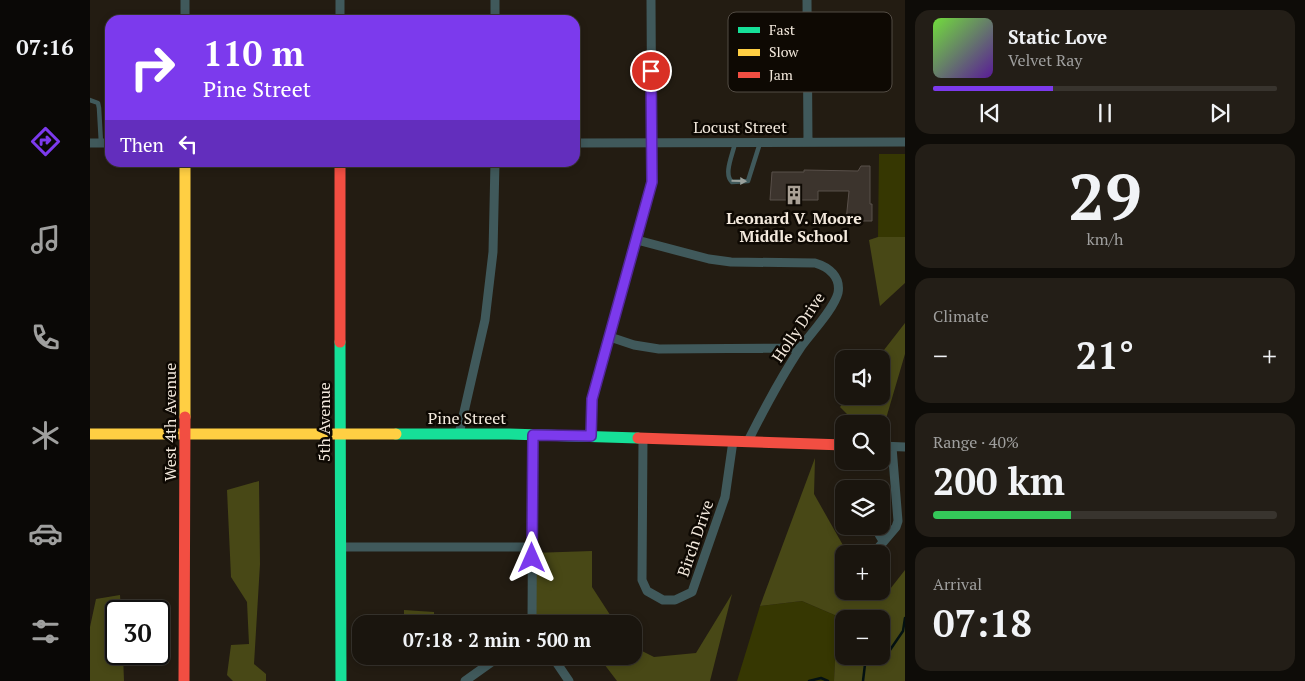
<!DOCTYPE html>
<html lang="en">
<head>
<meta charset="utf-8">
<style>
	body { margin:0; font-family:"PT Serif",serif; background:#231e17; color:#f1f3f6; height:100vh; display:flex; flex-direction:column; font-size:19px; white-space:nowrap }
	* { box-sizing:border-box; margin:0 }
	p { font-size:16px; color:#9f9f9e }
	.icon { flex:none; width:28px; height:28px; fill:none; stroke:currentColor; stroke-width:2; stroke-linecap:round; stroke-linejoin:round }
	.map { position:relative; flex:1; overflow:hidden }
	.details { display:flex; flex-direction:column; gap:10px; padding:10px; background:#0e0c08; width:400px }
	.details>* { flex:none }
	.hud { position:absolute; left:15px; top:15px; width:475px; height:152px; border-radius:15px; box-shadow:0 2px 8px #0003,0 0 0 1px #38342e; background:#7c3aed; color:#fff; overflow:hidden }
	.tools { position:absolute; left:745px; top:350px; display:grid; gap:10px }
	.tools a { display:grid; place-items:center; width:55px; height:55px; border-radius:10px; background:#1a150e; box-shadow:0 2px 8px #0003,0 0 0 1px #38342e; font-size:25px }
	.speed { position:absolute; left:15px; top:600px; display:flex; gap:10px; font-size:25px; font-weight:700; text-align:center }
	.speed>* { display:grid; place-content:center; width:65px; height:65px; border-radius:50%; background:#1a150e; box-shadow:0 2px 8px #0003,0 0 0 1px #38342e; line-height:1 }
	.speed .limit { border:2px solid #111; border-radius:8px; background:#fff; color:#111 }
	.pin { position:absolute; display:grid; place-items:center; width:42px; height:42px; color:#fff; margin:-21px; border:2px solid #fff; border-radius:50%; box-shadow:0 1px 5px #0007 }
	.me { position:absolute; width:55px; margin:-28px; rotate:0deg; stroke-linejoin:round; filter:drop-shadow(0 0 4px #0008) }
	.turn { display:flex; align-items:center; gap:18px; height:105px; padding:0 15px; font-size:22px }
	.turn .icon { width:65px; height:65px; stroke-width:2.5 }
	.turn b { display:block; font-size:35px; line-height:42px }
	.then { display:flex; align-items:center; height:48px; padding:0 15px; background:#0003; gap:10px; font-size:19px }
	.big { font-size:38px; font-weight:600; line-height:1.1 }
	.details .widget { flex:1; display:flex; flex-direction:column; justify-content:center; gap:8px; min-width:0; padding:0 18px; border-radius:15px; background:#231e17 }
	.details .dial { align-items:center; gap:0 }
	.dial b { font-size:65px; line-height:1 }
	.song { display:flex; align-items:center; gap:15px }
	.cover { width:60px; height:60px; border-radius:8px; background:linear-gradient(135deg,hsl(100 70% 55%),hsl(270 70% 35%)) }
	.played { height:5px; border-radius:2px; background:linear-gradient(90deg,#7c3aed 35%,#38342e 35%) }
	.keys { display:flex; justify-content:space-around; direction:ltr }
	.heat { display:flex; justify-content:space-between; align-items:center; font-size:28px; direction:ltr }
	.charge { height:8px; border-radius:4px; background:linear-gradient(90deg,#34c759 40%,#38342e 0) }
	.trip { position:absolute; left:262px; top:615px; width:290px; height:50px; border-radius:15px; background:#1a150e; box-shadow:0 2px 8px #0003,0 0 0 1px #38342e; font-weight:600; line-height:50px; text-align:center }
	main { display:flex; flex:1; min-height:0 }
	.tab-bar { display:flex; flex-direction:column; width:90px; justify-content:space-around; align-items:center; background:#0a0806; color:#9f9f9e }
	.tab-bar .icon { width:35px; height:35px }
	.tab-bar .current { color:#7c3aed }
	.tab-bar b { font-size:22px; color:#f1f3f6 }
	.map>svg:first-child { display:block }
</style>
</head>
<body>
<main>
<nav class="tab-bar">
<b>07:16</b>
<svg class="icon current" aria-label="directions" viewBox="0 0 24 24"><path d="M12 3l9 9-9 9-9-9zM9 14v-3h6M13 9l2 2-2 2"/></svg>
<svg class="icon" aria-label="music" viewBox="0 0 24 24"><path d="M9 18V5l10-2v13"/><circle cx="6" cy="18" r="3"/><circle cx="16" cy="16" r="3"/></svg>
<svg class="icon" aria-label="phone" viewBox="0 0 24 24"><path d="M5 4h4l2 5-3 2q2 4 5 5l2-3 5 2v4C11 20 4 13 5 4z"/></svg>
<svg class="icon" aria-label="climate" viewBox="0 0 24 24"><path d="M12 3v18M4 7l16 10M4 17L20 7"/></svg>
<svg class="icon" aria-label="car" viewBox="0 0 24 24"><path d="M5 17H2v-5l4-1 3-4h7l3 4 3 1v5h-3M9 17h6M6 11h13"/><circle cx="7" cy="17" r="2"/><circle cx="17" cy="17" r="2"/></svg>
<svg class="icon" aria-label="filters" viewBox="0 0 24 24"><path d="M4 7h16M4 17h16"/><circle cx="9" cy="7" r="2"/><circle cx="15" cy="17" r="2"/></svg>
</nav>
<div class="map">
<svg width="815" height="681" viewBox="0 0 815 681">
	<rect width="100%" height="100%" fill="#231c12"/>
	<path fill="#363702" d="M789,154h26v83h-27z
		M712,601l35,15 -3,65h-97l23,-75z"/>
	<path fill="#484816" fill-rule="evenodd" d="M788,237h27v46l-25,23 -11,-66z
		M815,323v31l-20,68 -36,-6 -9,-9 8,-11h33v-37h-4z
		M725,458l-1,36 30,53v44h23l8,6 8,1 22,-28v111h-71l3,-65 -35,-15 -42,5zM754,619h37v37h-37z
		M169,481l1,83 -6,100 12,10v7h-33l-6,-6 4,-30 18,-1 -2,-42 -16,-25 -4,-87z
		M502,551v36l24,37h-45l-7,-8 -28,-1 -4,-62z
		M642,594l-22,87h-93l-19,-25h36v-9l20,10 42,-4z
		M30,595l1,16h-5v43h7l1,27h-34v-54l6,-28z
		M314,610l30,2v12h-30z"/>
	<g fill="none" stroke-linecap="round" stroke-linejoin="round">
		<path stroke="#041112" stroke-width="2.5" d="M791,651l9,-1 13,-19 2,-13
			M719,681l12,-3 7,3
			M773,681l3,-25"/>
	</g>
	<path fill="#3c342d" stroke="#59504a" d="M771,166h9v38h2v17h-26l3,-30h-31v9h-48l2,-28h32v-2l54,1z"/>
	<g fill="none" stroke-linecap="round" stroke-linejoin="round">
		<path stroke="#40595b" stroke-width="4.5" d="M0,100l8,3 1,5 2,35
			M645,143c-2,11 -12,31 -3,39l16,-1 12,-38"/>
		<path stroke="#40595b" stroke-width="9" d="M95,0v20
			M250,0v20
			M405,0v20
			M717,0l1,142
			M0,143h20
			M485,143l330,-1
			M547,240l72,19 22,3 84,1c14,4 26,14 23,30 -4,16 -27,40 -37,54 -20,30 -37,62 -53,94
			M520,337l24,8 25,4 141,-1
			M369,434l26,-114 8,-68 2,-90
			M501,436l1,-37 60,-217 -1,-182
			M553,438l-1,142 5,11 16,9h12l17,-8 33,-95 8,-56
			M791,446l24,1
			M784,526l9,15
			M251,547h191
			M783,554l23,-27 2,-6 -6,-74
			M442,624l1,-189
			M458,624l5,-4
			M462,656l17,25
			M375,681l35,-25"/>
		<path stroke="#16e098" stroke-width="11" d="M250,342l1,339
			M306,434h113l129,4"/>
		<path stroke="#ffcf43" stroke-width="11" d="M95,417v-255
			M0,434h306"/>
		<path stroke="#f24e42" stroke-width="11" d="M250,162v180
			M548,438l206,7
			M94,681l1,-264"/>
	</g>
	<defs><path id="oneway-solid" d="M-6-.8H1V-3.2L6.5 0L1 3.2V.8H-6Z" transform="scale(1.25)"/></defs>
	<use fill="#9aa19c" href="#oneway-solid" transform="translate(649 181) rotate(1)"/>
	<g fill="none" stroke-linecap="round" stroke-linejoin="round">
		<defs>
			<path id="route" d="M442,558l1,-123 58,1 1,-37 60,-217 -1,-111"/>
		</defs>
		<use href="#route" stroke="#51269a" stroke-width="12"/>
		<use href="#route" stroke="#7c3aed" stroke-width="9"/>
	</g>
	<defs>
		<symbol id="building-bare" viewBox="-9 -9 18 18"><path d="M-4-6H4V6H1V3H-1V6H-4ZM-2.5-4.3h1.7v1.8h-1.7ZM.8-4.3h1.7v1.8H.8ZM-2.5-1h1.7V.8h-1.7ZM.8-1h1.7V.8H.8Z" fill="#aaa196" stroke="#0e0903" stroke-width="2.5" paint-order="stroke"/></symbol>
	</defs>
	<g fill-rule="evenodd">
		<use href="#building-bare" x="690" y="181" width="28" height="28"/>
	</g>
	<g text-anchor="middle" stroke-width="5" stroke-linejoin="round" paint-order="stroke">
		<g font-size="16" fill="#f3e9dd" stroke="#0e0903">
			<text x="650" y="133">Locust Street</text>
			<text transform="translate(708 327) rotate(-56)" y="6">Holly Drive</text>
			<text x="377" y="424">Pine Street</text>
			<text transform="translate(80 422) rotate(-90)" y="6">West 4th Avenue</text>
			<text transform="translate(234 422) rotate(-90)" y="6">5th Avenue</text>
			<text transform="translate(605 538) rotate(-71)" y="6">Birch Drive</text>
		</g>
		<g font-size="16" font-weight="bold" fill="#f3e9dd" stroke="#0e0903">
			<text x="704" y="224">Leonard V. Moore<tspan x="704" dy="18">Middle School</tspan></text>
		</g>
	</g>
	<rect x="638" y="12" width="164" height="80" rx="8" fill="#0e0903" stroke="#534c44" stroke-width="1"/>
	<rect x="648" y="27" width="22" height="6" fill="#16e098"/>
	<rect x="648" y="49" width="22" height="7" fill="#ffcf43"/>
	<rect x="648" y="72" width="22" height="6" fill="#f24e42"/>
	<g font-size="14" fill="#f3e9dd">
		<text x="679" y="35">Fast</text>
		<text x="679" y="57">Slow</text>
		<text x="679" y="80">Jam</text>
	</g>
</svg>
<div class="tools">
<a><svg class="icon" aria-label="sound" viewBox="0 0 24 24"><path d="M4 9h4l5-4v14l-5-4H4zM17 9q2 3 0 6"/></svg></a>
<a><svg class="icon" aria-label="search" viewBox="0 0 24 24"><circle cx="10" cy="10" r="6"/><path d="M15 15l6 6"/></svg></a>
<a><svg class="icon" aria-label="layers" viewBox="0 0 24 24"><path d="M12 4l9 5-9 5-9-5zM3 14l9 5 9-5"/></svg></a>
<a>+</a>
<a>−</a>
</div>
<div class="speed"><div class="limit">30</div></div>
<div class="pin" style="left:561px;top:71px;background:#d93025"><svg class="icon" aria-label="arrive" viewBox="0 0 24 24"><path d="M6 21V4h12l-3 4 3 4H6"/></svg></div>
<svg class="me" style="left:442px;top:558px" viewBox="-20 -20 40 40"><path d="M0-17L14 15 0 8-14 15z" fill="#7c3aed" stroke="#fff" stroke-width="4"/></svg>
<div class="trip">07:18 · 2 min · 500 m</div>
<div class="hud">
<div class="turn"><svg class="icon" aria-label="right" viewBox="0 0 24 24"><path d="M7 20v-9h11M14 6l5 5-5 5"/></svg><div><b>110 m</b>Pine Street</div></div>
<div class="then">Then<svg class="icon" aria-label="left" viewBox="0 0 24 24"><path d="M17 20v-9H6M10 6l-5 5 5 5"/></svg></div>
</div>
</div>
<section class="details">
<div class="widget">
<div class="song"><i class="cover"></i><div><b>Static Love</b><p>Velvet Ray</p></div></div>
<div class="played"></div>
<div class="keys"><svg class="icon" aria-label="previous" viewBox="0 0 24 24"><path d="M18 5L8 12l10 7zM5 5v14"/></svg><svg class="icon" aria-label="pause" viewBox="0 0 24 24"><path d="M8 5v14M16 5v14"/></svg><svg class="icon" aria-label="next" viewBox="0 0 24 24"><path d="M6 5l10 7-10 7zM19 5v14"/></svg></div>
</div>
<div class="widget dial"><b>29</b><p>km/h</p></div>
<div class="widget"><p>Climate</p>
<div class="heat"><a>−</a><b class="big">21°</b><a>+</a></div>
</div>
<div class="widget"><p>Range · 40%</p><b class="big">200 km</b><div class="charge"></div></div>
<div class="widget"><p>Arrival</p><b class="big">07:18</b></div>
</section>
</main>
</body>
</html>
